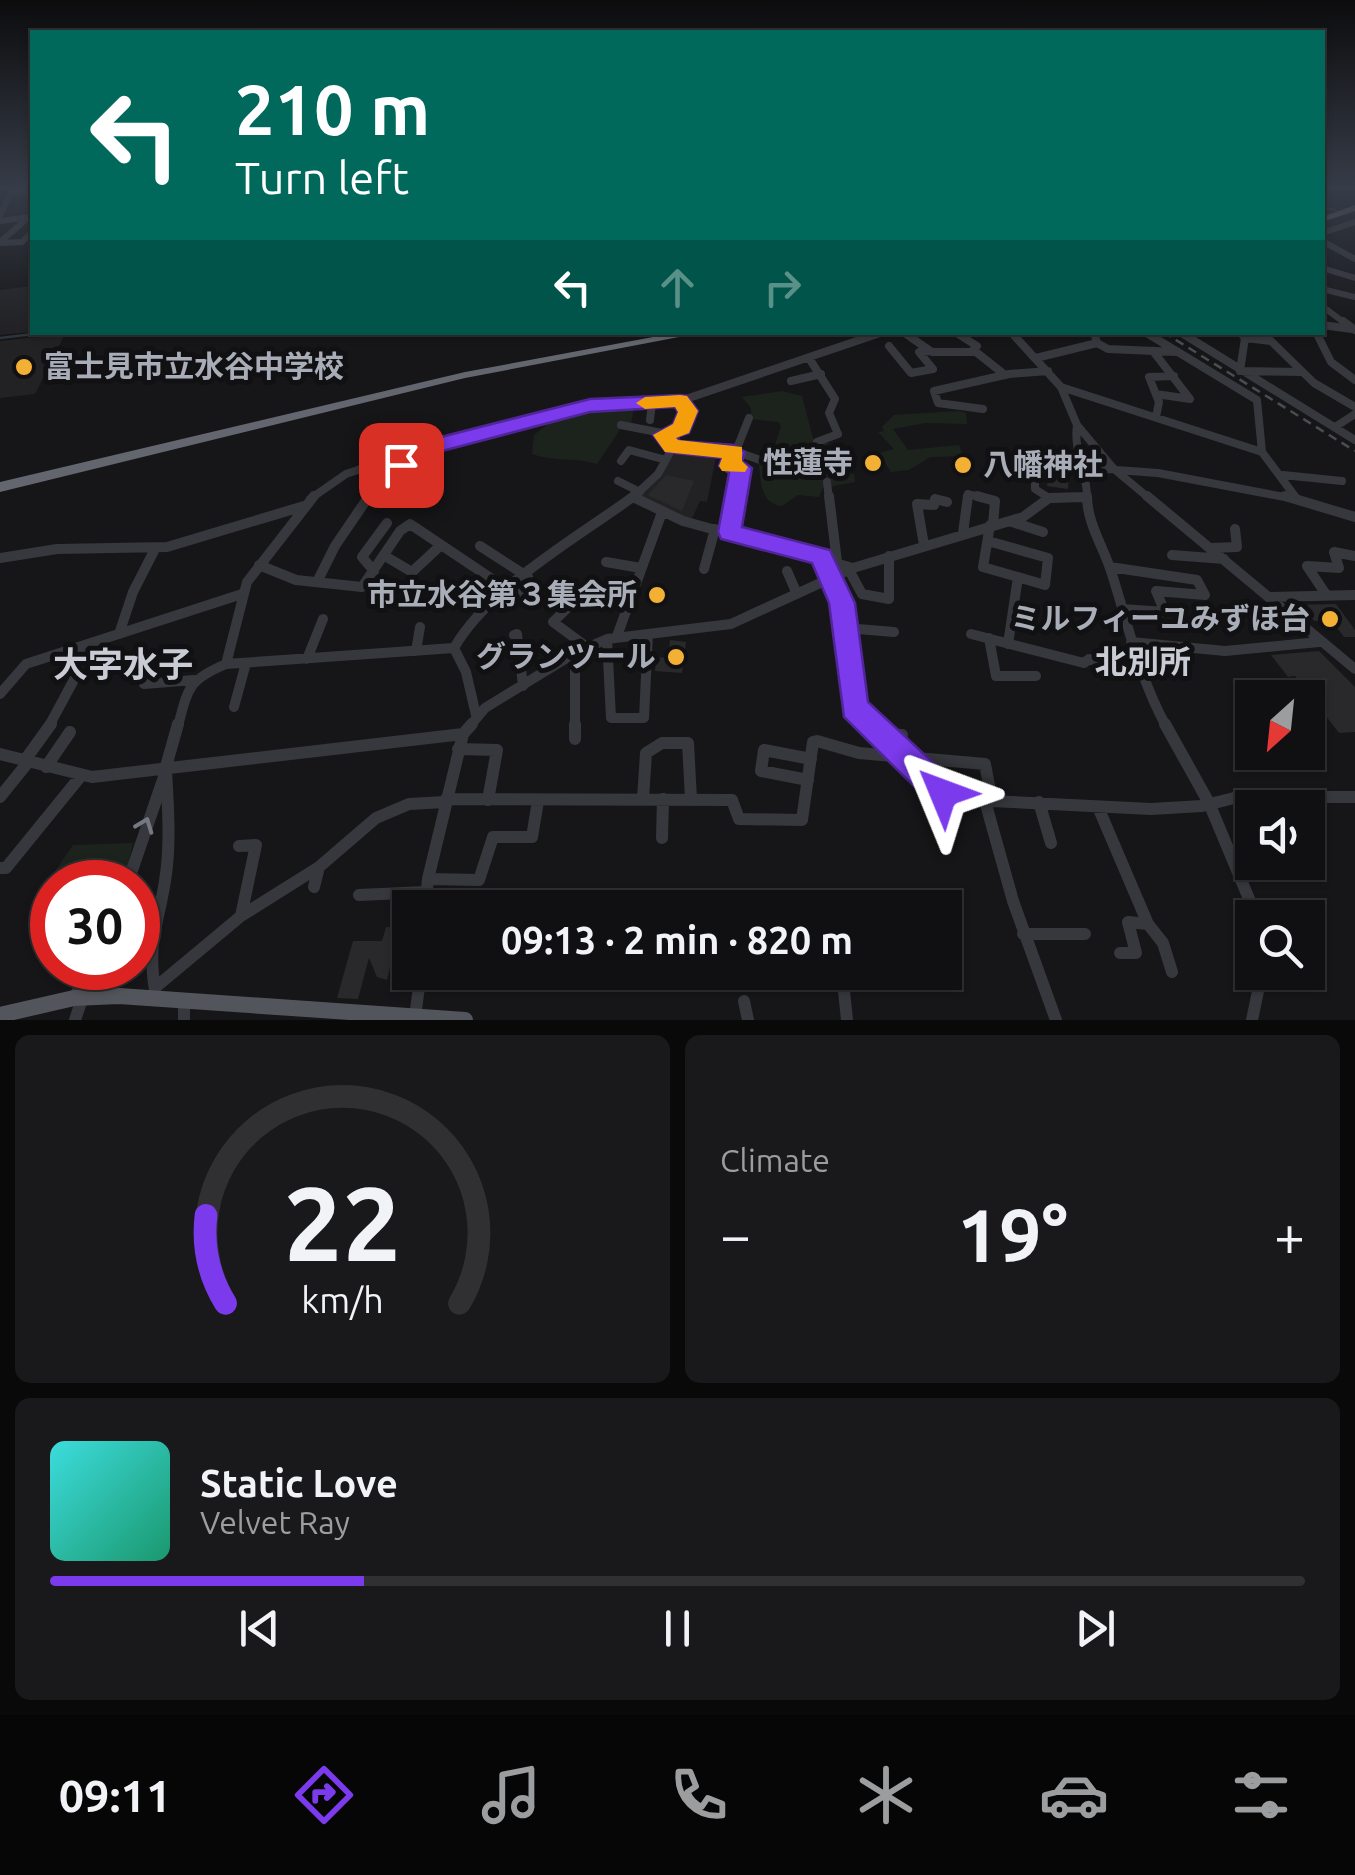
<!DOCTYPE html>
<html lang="en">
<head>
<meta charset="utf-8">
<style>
	body { margin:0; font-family:Ubuntu,"Noto Sans JP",sans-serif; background:#19191b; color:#f1f3f6; height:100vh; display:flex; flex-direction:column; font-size:38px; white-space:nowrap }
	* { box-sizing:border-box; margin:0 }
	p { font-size:32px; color:#9c9d9f }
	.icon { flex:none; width:55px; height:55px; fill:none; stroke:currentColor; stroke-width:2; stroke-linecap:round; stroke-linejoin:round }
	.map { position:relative; height:1020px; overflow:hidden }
	.side { display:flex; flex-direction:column; gap:15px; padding:15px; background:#09090a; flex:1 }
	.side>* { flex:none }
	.top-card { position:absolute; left:30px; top:30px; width:1295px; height:305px; border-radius:0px; box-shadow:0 2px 8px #0004,0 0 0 2px #303032; background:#00695c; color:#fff; overflow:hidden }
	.needle { width:65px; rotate:207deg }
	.buttons { position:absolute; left:1235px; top:680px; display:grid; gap:20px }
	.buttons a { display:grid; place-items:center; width:90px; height:90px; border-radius:0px; background:#101012; box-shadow:0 2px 8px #0004,0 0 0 2px #303032; font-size:50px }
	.speed { position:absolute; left:30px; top:860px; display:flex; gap:20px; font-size:50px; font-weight:700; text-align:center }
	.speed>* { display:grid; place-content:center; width:130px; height:130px; border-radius:50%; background:#101012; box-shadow:0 2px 8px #0004,0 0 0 2px #303032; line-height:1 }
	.speed .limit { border:15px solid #d22; background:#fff; color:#111 }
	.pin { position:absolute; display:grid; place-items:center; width:85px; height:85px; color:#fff; margin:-42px; border-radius:20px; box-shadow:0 5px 15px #0006 }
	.me { position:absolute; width:110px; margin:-55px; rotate:314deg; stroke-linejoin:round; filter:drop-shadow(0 0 8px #0008) }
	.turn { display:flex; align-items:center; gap:35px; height:210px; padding:0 40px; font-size:45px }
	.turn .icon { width:130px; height:130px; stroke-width:2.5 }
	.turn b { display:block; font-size:70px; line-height:85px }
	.lanes { display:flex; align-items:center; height:95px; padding:0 40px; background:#0003; justify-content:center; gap:50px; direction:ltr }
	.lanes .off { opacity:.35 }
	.big { font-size:75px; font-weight:700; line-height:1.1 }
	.side .card { flex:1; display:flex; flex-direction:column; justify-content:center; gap:15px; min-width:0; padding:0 35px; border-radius:15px; background:#19191b }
	.side .dial { align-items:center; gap:0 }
	.dial svg { height:260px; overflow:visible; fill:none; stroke:#303032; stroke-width:7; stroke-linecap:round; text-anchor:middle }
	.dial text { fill:#f1f3f6; stroke:none }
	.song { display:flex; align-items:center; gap:30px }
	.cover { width:120px; height:120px; border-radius:15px; background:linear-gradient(135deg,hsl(180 70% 55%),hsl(160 70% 35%)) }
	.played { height:10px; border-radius:5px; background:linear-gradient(90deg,#7c3aed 25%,#303032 25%) }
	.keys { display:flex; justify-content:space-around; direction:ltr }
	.heat { display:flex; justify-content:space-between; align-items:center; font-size:55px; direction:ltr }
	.side .tiles { flex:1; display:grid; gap:15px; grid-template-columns:1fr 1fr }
	.card:last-child { grid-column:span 2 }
	.trip { position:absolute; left:392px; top:890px; width:570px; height:100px; border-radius:0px; background:#101012; box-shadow:0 2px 8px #0004,0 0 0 2px #303032; font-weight:700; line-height:100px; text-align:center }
	.tabs { display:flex; height:160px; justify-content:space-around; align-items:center; background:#060607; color:#9c9d9f }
	.tabs .icon { width:70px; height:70px }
	.tabs .selected { color:#7c3aed }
	.tabs b { font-size:45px; color:#f1f3f6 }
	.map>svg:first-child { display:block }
</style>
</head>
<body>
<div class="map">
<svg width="1355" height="1020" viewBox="0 0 1355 1020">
	<rect width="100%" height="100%" fill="#161618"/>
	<path fill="#222225" d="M32,286v46l-32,3v-45z
		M65,334l-30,60 -35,4v-57z
		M676,450l41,2 -10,50 -7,-1 -9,20 -52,-25 22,-21z"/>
	<path fill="#1c231d" d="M782,391l20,5 12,46 16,1 -22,12 2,14 44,5 1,8 -32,6 -4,9 -21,-2 -16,11c-22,-2 -21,-25 -23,-41l12,-8 10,-30 -2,-5 -28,-3v-11l-9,-11z
		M634,406l-3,19h-8l-26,39c-23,-7 -42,-2 -65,-10l2,-19c33,-29 57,-28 100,-29z
		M958,411l8,2 1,11 -42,-1 -32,6 15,21 51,-5 4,11 -33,1 -21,13 -18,2 -12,-19 15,-4 -16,-17 6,-1 -2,-4 12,-12z
		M133,843l-9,39h-72v8h-10l31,-45z"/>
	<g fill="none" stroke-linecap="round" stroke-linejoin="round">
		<path stroke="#2c353c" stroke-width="2.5" d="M1322,207l14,3
			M0,338l50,-6"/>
	</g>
	<path fill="#29292c" d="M1045,454l28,8 1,3 -19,1 14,5 -1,18 -21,-3 3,-24 -6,-2z
		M666,475l28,6 -12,30 -34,-16z
		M1336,604l19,26v7h-11l-12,-16h-17l-23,-16z
		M670,640l16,2 -4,31 -27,-2 1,-14 12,1z
		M1319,651l36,36v45l-16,1 -44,-57 -7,1 -17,-22z
		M386,927l24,1v11h-13l-10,41 -10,-3 -8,-19 -11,41 -21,-1 16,-57h29z
		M480,972h33l-4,20 -33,-3z"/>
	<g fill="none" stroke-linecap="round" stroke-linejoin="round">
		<path stroke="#37383d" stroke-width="6" d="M20,188l-4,4 16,-2
			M0,215l13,-27
			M0,221l30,-4
			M1322,233l33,-11
			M1322,241l33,18
			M0,242l29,-25
			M0,243l22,-1 10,-10
			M1322,268l33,10
			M1322,289l33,8
			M1322,306l24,18"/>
		<path stroke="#37383d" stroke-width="8" d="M1343,321l12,9
			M1322,325l30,4
			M903,332l29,20h44l29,23
			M955,332l22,14 -5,5
			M1011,332l50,55 16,38 37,44 36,30
			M1145,332l112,68 5,52
			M1180,332l175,108
			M1240,332l5,6 26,3 43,42 41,24
			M1316,332l15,30 24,18
			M1097,343l11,6 69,3
			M889,346l22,27 22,-4 -14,-17 11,-1
			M1153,351l37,48 -34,-5
			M809,358l26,41 -6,14 9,21 -21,8
			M1036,358l61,-15 -3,-11
			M1240,371l5,-33
			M1242,371l60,1
			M791,381l30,-7
			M1061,387l201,65 35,47
			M983,409l-45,-6 -4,-12 75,-17 39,-3
			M1156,417l3,-15 -10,-25 25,-1
			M650,420l2,-17
			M621,425l41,8 11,14 61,4 29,10
			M1077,425c-4,27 11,47 10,74
			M1335,427l20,-13
			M664,435l18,-7 6,-17 -8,-10
			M383,459l1,9 17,-3
			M621,461l8,-11 37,10
			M1014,461l21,6v22l14,9
			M360,469l17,15 -10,15
			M1085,470l29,-1
			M1116,470l42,3 137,26
			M1283,475l59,6
			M618,481l22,11
			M827,482l2,17
			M310,499l36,-25 104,-35 140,-34 90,-4 203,-69
			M631,499l27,-25 15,-27
			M735,499l6,-32 -11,-1 19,-48
			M967,499l1,-5 19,5
			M1048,499l37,-2"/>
		<path stroke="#37383d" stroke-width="10" d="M829,496l8,66
			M977,496l18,5 -2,24
			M1087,496c0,27 16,50 24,75 17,53 28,106 55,155
			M1147,496l208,173
			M1285,496l70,21
			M633,497l50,24 170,47
			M1012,522l31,10
			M729,532l7,-36
			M963,533l5,-37
			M988,541l60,17 -3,27 -62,-18 7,-42
			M924,545l-7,-41 17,1 1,-6 12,3
			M480,546l48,31
			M1210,548l27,-1 -2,-18
			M1172,555l52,4
			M385,556l27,16 29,-27
			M0,558l57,-9 110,-2 137,-41
			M606,562l35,6
			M259,565l37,15 66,7 38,-56 10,-7 100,67
			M1110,567l87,13 8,15 -49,-4 9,21 -43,-3
			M704,569l11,-40
			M849,570l13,24 27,5v-43
			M374,571l-12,-14 25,-34
			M787,571l10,23
			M831,577l11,26 12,105 19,18
			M317,582l18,-36 34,-50
			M512,589l17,14
			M1327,596l-20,-30 32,2 -5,-16 21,4
			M1268,597l87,-2
			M846,628l48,4
			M119,634l14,-42 22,-43
			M971,634l113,29 5,-4 51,12
			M514,635l3,-1 6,52
			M617,636l44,-121
			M989,638l7,38h40
			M607,639l4,79h33l4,-84
			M1131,642l94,9 94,-9
			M1008,644l10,-67
			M587,647l-34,-25 37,-36 36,21
			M416,651l4,-24
			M575,653v73
			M307,659l16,-40
			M226,664l21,-82 67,-86
			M144,684l50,-4
			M0,694l26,-30 216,-70
			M234,707l12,-44
			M476,715l-10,-43 -12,-24c35,-61 123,-110 180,-152
			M49,726l27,-50 6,-28
			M178,726c10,-38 10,-46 48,-62l228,-16
			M470,726l15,-18 90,-55 32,-14 124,-15 122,-56 170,-51 26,-19 36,-1"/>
		<path stroke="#37383d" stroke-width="12" d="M575,724v15
			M870,724l73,69 49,8 159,8 51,-3 36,-9h117
			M1165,724l44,79 48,115
			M882,734l20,1
			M458,749l39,1 -9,50
			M0,754l92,23 371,-43
			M25,760l26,-36
			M46,767l24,-35
			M165,770l13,-46
			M808,780l-47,-9 3,-21 47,9
			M0,797l29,-36
			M446,799l286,1 7,19 63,1 11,-78 4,-1 42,12 126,11 7,37
			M643,799l3,-46 16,-10h26l3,56
			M985,801l28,100 43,119
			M1039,802l12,41
			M1098,807l50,117 15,19 9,29
			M662,838l1,-39
			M239,846l17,-1 -15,71
			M0,868h6l74,-91
			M428,879l51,1 14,-43h39l6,-36
			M128,882l36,-105
			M314,887l5,-20
			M359,895l67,-3
			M425,908l3,-29 35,-145 9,-10
			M1023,934h62
			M1120,953h16l-8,-31 20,2
			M843,981l4,39
			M157,986l84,-70 78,-49 57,-49 33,-14 36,-2
			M155,990c-8,-48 3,-65 10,-109 6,-37 3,-74 1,-111
			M74,998l16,-30
			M184,1000v20
			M744,1001l4,19
			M415,1017l6,-45
			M75,1020l7,-21
			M1252,1020l10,-48"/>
		<path stroke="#53555c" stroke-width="16" d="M0,1015l74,-17 45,-2 346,24"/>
		<path fill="#63666e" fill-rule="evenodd" d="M1355,205v6l-33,11v-5z
			M680,332h25l-240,46 -465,114v-10l465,-110z"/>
		<path stroke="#4a4c52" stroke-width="2.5" stroke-dasharray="9 6" stroke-linecap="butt" d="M1163,332l192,119"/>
	</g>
	<defs><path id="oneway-chevron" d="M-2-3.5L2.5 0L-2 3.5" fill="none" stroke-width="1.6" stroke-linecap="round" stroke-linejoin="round" transform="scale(2.5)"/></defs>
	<use stroke="#757881" href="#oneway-chevron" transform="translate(145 825) rotate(-69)"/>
	<linearGradient id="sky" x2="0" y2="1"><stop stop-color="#0c0c0d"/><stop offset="0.57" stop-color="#363c48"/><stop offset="1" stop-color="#363c48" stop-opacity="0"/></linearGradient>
	<rect width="1355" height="330" fill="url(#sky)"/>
	<path fill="#7c3aed" stroke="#51269a" stroke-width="2.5" d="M680,395l7,1 11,15 -9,22 -12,4 3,4 54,4 11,7 -3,9 10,7 -10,59 88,23 25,53 13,99 86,80 4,11 -4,11 -11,5 -11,-5 -88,-87 -15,-114 -17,-40 -91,-24 -3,-7 11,-59 -10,-7 3,-8 -56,-6 -13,-17 20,-11 5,-12 -3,-5 -85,5 -182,48 3,5 -3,5 -31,3 -5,-14 10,-7 208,-53z"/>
	<path fill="#f59e0b" d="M680,395l7,1 11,15 -9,22 -13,5 2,2 64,7v14l6,6 -3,5 -23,-1 -3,-5 3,-8 -57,-6 -12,-17 20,-11 5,-12 -3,-5 -30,2 -9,-6 9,-6z"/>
	<g fill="#f2b134" stroke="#111113" stroke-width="4">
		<circle cx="24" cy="367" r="10"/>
		<circle cx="873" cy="463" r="10"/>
		<circle cx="963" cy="465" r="10"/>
		<circle cx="657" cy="595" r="10"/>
		<circle cx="1330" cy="619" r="10"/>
		<circle cx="676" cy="657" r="10"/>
	</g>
	<g text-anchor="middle" stroke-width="10" stroke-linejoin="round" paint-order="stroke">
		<g font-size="30" font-weight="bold" fill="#a8adb8" stroke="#111113" text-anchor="end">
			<text x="44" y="377" text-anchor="start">富士見市立水谷中学校</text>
			<text x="853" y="473">性蓮寺</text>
			<text x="983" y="475" text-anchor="start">八幡神社</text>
			<text x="637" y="605">市立水谷第３集会所</text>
			<text x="1310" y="629">ミルフィーユみずほ台</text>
			<text x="656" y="667">グランツール</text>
		</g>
		<g font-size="32" font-weight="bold" fill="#c9ccd4" stroke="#111113">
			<text x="1143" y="673">北別所</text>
		</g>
		<g font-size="35" font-weight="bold" fill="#c9ccd4" stroke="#111113">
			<text x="123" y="677">大字水子</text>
		</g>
	</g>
</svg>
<div class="buttons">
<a><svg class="needle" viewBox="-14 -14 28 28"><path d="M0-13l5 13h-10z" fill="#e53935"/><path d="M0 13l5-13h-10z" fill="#9c9d9f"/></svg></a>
<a><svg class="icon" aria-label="sound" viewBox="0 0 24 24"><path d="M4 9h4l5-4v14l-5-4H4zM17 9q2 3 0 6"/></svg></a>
<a><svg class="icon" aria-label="search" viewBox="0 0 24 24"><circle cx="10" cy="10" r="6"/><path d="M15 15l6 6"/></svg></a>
</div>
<div class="speed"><div class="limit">30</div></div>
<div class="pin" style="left:401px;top:465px;background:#d93025"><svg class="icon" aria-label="arrive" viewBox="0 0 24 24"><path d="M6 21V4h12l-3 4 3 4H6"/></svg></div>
<svg class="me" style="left:943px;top:793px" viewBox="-20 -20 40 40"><path d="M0-17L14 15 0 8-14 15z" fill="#7c3aed" stroke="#fff" stroke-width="4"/></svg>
<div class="trip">09:13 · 2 min · 820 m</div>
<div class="top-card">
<div class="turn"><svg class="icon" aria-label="left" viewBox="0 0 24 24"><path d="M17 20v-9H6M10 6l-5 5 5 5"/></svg><div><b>210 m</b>Turn left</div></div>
<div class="lanes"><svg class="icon" aria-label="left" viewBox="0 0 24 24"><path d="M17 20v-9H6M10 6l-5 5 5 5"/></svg><svg class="icon off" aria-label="ahead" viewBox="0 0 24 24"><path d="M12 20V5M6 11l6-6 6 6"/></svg><svg class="icon off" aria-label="right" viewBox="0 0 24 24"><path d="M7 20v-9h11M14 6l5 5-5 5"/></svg></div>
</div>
</div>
<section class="side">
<div class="tiles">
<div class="card dial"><svg viewBox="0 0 100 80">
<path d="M14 69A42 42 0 1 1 86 69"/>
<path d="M14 69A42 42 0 0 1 8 42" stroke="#7c3aed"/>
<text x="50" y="56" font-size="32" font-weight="700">22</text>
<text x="50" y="72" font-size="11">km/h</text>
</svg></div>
<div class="card"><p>Climate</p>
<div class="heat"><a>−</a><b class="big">19°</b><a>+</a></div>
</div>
<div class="card">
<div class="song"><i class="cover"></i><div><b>Static Love</b><p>Velvet Ray</p></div></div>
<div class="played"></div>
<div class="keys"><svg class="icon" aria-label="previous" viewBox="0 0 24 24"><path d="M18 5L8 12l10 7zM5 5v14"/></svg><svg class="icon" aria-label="pause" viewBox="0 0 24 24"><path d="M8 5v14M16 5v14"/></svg><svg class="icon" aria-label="next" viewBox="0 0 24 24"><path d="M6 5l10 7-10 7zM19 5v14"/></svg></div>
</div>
</div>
</section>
<nav class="tabs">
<b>09:11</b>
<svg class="icon selected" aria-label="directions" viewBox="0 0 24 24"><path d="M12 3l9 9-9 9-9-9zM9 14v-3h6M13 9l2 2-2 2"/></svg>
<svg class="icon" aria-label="music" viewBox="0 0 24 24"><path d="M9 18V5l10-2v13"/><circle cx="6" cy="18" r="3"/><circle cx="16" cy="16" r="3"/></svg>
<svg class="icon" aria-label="phone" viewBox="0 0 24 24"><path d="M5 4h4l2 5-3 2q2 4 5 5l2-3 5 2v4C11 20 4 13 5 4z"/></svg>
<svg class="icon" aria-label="climate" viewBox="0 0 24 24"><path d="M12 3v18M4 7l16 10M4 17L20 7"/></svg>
<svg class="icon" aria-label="car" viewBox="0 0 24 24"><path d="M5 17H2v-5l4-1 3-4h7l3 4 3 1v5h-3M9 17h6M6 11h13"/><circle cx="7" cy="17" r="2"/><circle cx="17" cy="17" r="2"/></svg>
<svg class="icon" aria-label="filters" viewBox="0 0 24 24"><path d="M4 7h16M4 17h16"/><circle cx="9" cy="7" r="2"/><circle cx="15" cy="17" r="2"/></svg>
</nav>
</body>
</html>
